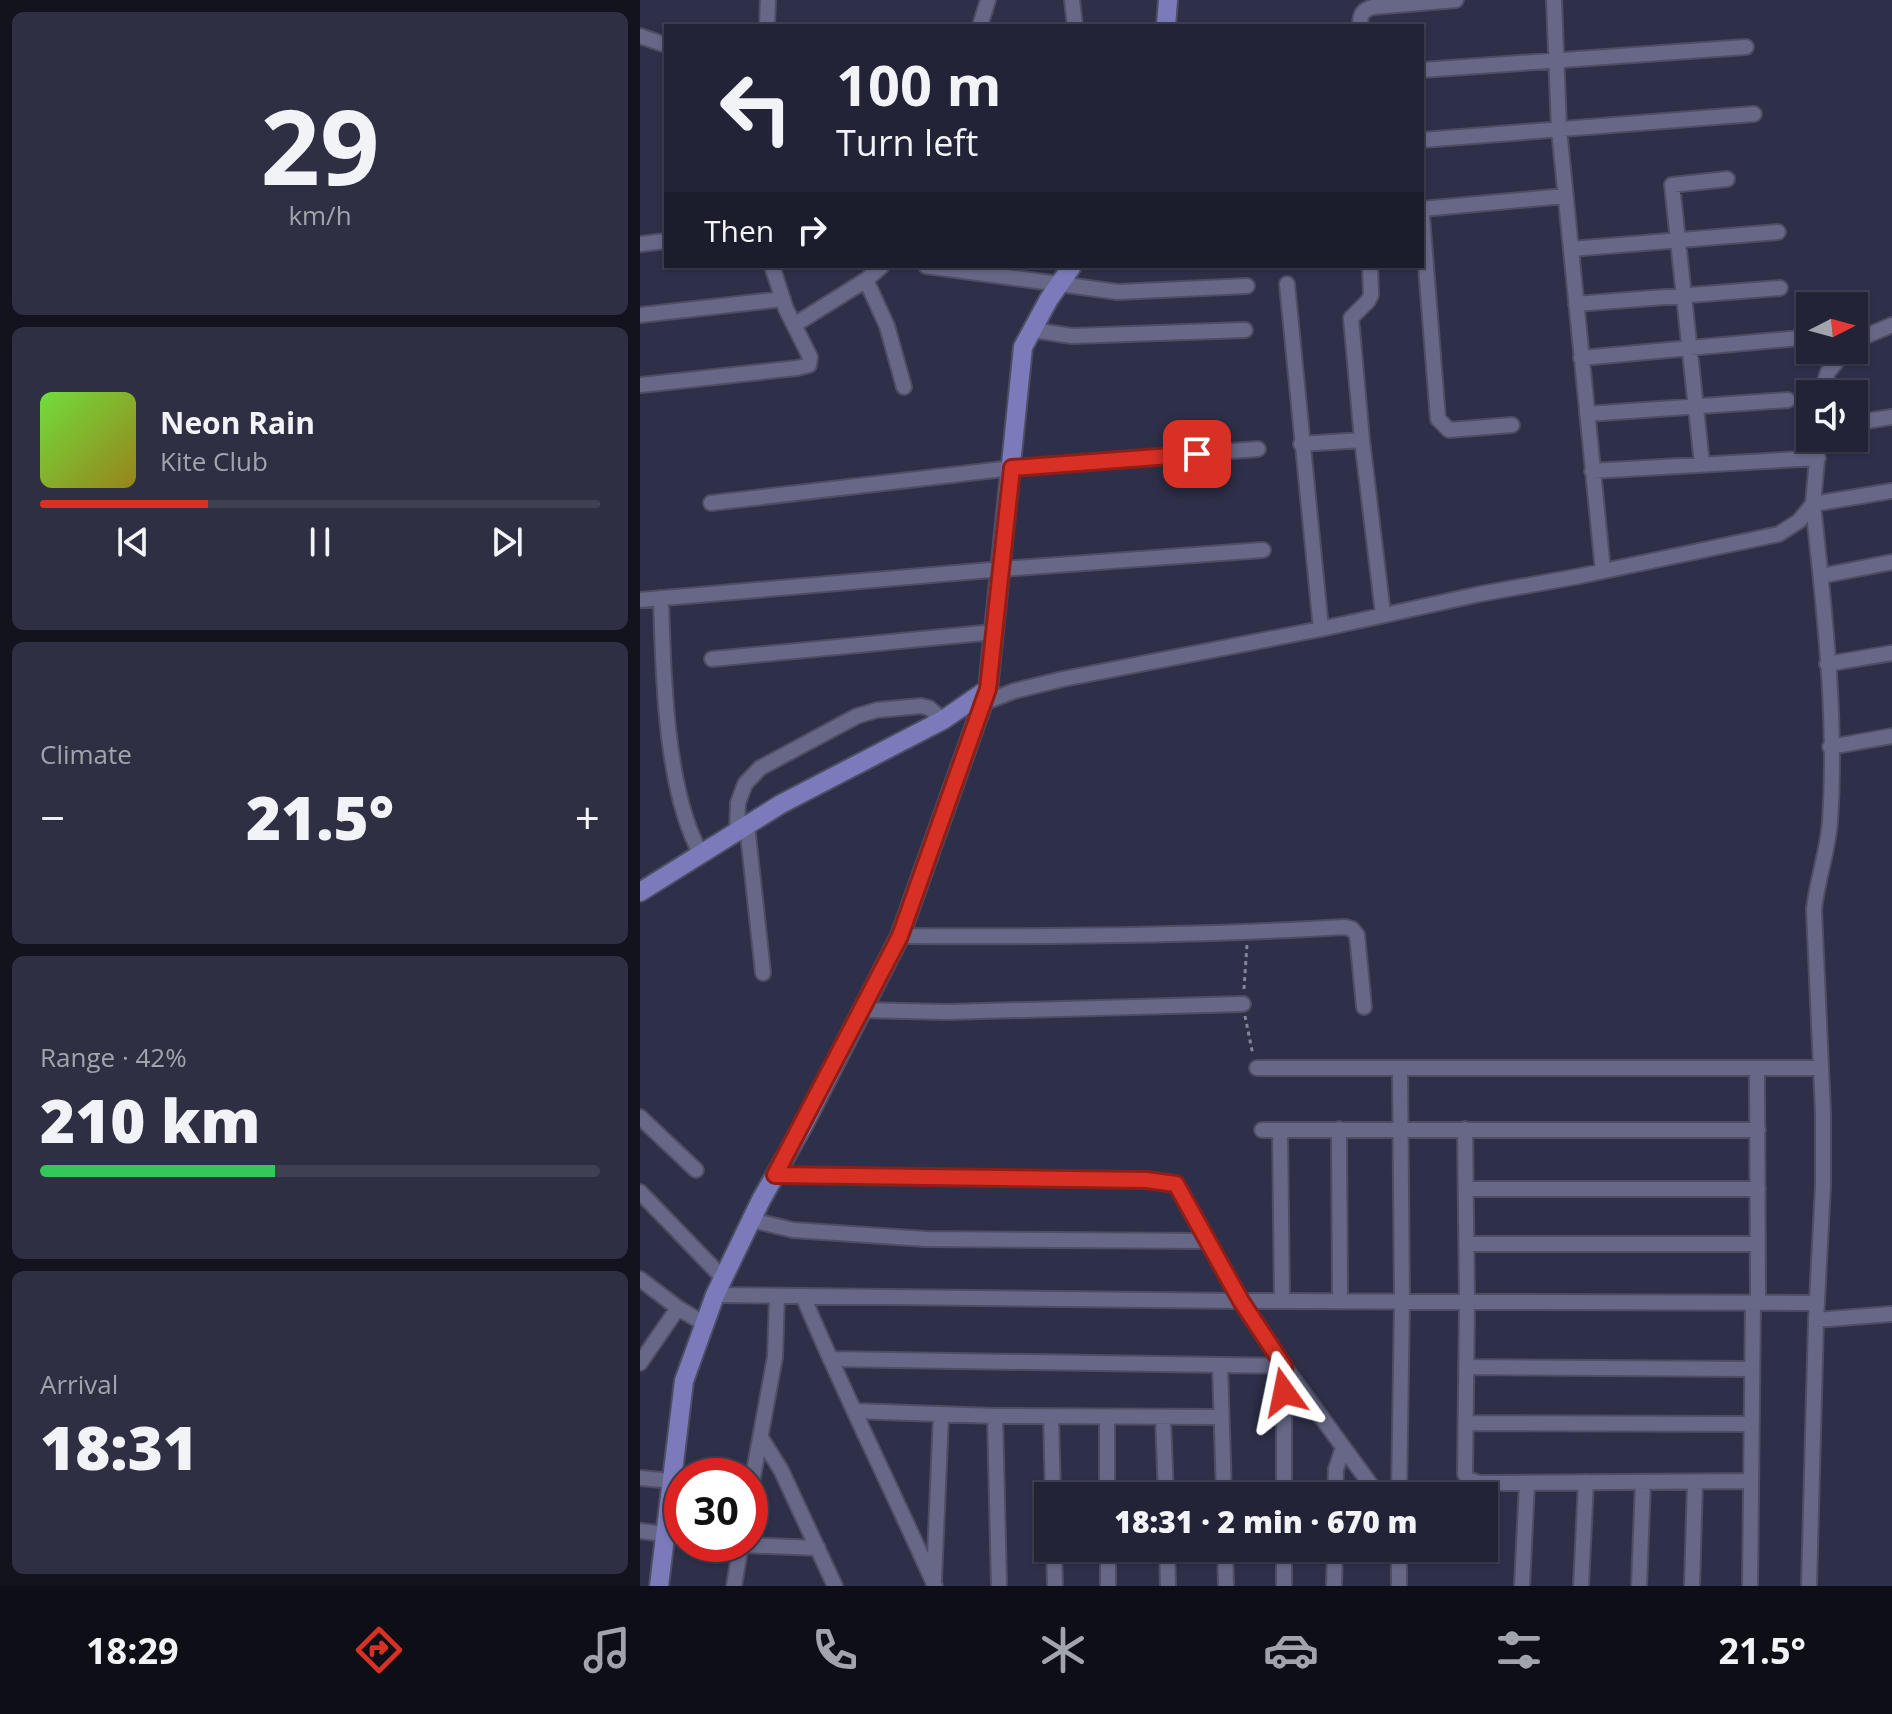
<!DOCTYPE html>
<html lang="en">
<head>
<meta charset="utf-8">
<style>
	body { margin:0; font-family:"Open Sans",sans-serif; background:#2e2f42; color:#f1f3f6; height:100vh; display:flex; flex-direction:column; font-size:30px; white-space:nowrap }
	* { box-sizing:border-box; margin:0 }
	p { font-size:26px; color:#a2a4ad }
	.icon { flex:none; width:44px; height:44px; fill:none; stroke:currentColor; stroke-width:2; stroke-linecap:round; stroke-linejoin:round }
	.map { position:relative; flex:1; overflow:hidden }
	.panel { display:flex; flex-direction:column; gap:12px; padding:12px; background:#13131e; width:640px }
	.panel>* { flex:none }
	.banner { position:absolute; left:24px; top:24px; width:760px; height:244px; border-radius:0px; box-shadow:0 2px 6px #0004,0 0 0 2px #3f4052; background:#222337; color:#f1f3f6; overflow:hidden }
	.needle { width:52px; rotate:84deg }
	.fabs { position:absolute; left:1156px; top:292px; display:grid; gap:16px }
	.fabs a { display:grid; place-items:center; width:72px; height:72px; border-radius:0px; background:#222337; box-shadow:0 2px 6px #0004,0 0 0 2px #3f4052; font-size:40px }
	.speed { position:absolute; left:24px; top:1458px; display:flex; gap:16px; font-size:40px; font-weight:700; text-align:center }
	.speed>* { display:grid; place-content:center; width:104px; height:104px; border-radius:50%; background:#222337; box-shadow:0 2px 6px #0004,0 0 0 2px #3f4052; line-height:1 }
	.speed .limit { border:12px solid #d22; background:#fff; color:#111 }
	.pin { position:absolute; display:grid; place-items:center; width:68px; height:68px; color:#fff; margin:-34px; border-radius:16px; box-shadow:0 4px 12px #0006 }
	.me { position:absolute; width:88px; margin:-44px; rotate:348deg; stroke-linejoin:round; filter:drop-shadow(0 0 6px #0008) }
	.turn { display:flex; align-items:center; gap:28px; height:168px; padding:0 40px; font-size:36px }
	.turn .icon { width:104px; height:104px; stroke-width:2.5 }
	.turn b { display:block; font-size:56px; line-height:68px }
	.then { display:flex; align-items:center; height:76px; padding:0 40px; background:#0003; gap:16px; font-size:30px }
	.big { font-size:60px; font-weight:800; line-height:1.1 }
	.panel .tile { flex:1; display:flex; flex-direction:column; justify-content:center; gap:12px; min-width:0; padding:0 28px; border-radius:12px; background:#2e2f42 }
	.panel .dial { align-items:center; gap:0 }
	.dial b { font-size:104px; line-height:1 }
	.song { display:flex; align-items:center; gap:24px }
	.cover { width:96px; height:96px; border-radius:12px; background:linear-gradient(135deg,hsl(100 70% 55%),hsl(50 70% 35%)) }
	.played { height:8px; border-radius:4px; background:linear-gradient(90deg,#d93025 30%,#3f4052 30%) }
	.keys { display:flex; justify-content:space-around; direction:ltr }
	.heat { display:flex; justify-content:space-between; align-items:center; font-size:44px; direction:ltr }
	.charge { height:12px; border-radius:6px; background:linear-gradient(90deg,#34c759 42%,#3f4052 0) }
	.trip { position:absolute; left:394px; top:1482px; width:464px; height:80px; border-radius:0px; background:#222337; box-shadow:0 2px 6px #0004,0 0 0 2px #3f4052; font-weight:800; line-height:80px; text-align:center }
	.tabs { display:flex; height:128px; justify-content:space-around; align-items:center; background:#0e0e16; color:#a2a4ad }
	.tabs .icon { width:56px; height:56px }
	.tabs .selected { color:#d93025 }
	.tabs b { font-size:36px; color:#f1f3f6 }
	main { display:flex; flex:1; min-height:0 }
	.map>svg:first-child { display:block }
</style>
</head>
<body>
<main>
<section class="panel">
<div class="tile dial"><b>29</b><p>km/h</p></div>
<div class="tile">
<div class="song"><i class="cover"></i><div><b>Neon Rain</b><p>Kite Club</p></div></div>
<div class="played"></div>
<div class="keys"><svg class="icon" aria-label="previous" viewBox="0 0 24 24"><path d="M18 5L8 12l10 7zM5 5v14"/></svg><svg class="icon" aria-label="pause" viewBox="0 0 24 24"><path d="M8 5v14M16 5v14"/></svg><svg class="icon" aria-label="next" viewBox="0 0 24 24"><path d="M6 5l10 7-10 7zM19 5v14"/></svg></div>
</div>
<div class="tile"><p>Climate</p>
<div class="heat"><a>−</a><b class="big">21.5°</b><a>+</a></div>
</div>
<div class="tile"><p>Range · 42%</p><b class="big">210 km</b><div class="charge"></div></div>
<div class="tile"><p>Arrival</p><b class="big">18:31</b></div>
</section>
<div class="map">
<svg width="1252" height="1586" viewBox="0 0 1252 1586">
	<rect width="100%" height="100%" fill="#2e2f49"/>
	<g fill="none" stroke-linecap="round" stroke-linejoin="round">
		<defs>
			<path id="minor" d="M432,0l3,26
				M914,0l5,129 44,442
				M127,26l1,-26
				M340,26l8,-26
				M720,26c0,-11 2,-16 13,-19l83,-7
				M0,36l26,9
				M782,70l324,-23
				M782,140l332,-26
				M782,209l143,-13
				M782,216l16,203 11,11 63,-5
				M0,244l26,-3
				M931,249l207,-17
				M286,266l192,26 129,-6
				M730,266l1,29 -3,6 -17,17 11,122 21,174
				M226,280l21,46 17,61
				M647,284l34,345
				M936,304l204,-16
				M0,315l143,-16
				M154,325l72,-45 16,-14
				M392,330l40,6 173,-6
				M1214,341l38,-16
				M941,358l229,-21
				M1,385l156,-17 12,-3 1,-8 -24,-48 -14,-43
				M1181,394l7,-22 18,-22
				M947,414l201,-14
				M1214,423l38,-6
				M661,444l61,-4
				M1062,464l-30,-279 55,-6
				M952,471l226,-13
				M71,503l301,-35 246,-19
				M1181,576l71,-14
				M21,598c2,73 4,193 40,256
				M0,600l362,-31 261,-19
				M72,659l282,-27
				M1187,664l65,-11
				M343,703l31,-12 49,-12 258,-50 159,-35 100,-18 199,-42 20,-13 14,-17 6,-66
				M1190,747l62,-11
				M107,825l16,148
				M97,831l1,-28 7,-19 15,-16 97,-52 20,-6 44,-4 8,2 14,12
				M260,936c149,1 297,0 445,-9l7,2 5,6 7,72
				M220,1010l87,2 296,-8
				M617,1068h564
				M1117,1069l1,233
				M0,1117l56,53
				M699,1129l1,172
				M825,1129l2,173 -2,172 3,5 11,4 272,-2
				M622,1130h496
				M640,1130l2,171
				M135,1175l371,5 30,4 65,117 43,65v130
				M826,1189h292
				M0,1192l83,86
				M111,1220l42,10 133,9 281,2
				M827,1244h291
				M0,1279l38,29 27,16
				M75,1295l526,6 576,2
				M163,1296c41,98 89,193 132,290
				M1176,1320l76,-6
				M190,1359l454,7 95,130
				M0,1363l38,-55
				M580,1365l4,131
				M827,1367l285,2
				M215,1411l140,5 226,1
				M355,1416l4,170
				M411,1417l2,79
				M467,1417v79
				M523,1418l3,78
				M826,1423l285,1
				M121,1438l20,32 54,116
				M0,1478l32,3
				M110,1493l25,-136 2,-61
				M695,1496l1,-27 7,-21
				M759,1496l3,-194 -2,-233
				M0,1531l25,3
				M101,1545l77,3
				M414,1548l1,38
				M468,1548v38
				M527,1548l1,38
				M585,1548l1,38
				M644,1548v38
				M759,1548v38
				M294,1580l7,-166
				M94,1586l7,-42
				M694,1586l1,-38
				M882,1586l5,-103
				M941,1586l5,-104
				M999,1586l4,-104
				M1052,1586l3,-104
				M1110,1586l3,-284
				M1169,1586l7,-266 7,-135v-72l-9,-203c3,-30 14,-59 16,-89 7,-105 -6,-213 -17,-317l79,-13"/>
			<path id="major" d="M526,26l2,-26
				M0,892l141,-88 162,-84 45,-31
				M19,1586l25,-205 31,-86 46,-95 43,-76 96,-188 88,-247 35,-342 26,-48 23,-33"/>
		</defs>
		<use href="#minor" stroke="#4d4d64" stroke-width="18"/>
		<use href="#major" stroke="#4d4d64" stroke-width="22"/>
		<path stroke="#84859b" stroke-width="3" stroke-dasharray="4 4" stroke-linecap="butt" d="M604,989l3,-45
			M605,1016l8,39"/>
		<use href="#minor" stroke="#676887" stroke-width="14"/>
		<use href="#major" stroke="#7b7bbc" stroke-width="18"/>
	</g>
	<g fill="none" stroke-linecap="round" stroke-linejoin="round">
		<defs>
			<path id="route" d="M557,454l-185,14 -24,221 -5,14 -83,233 -125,239 371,5 30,4 65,117 43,65v26"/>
		</defs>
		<use href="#route" stroke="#8d1f18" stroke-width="20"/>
		<use href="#route" stroke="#d93025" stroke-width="14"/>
	</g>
</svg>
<div class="fabs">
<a><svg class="needle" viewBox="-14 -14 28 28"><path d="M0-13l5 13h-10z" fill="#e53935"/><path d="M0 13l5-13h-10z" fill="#a2a4ad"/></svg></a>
<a><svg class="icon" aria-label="sound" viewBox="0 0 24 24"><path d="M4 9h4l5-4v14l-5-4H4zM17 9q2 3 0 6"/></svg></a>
</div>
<div class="speed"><div class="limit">30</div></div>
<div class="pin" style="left:557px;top:454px;background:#d93025"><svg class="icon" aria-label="arrive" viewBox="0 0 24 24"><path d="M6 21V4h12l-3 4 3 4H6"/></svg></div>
<svg class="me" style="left:644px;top:1392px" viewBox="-20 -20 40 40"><path d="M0-17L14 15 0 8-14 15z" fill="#d93025" stroke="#fff" stroke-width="4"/></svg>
<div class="trip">18:31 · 2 min · 670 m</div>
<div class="banner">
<div class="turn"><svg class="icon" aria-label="left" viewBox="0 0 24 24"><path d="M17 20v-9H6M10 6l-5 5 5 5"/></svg><div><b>100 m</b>Turn left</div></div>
<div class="then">Then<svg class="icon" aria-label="right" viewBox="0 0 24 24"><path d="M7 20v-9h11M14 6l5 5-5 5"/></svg></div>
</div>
</div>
</main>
<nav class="tabs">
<b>18:29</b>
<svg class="icon selected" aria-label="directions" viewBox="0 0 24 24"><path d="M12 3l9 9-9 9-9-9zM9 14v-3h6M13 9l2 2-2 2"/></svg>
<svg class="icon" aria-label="music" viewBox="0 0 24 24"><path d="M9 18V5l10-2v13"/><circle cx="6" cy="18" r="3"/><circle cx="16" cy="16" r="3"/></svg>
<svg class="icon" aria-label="phone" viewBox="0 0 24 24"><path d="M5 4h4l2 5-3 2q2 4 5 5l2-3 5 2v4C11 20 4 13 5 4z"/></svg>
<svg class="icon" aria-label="climate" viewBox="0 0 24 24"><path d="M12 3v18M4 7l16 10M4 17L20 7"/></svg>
<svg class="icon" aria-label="car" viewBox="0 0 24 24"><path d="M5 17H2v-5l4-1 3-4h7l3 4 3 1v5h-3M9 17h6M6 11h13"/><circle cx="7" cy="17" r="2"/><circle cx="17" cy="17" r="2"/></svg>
<svg class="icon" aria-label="filters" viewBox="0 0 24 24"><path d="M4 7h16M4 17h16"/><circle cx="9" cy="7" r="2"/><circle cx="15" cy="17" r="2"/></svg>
<b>21.5°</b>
</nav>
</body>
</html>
